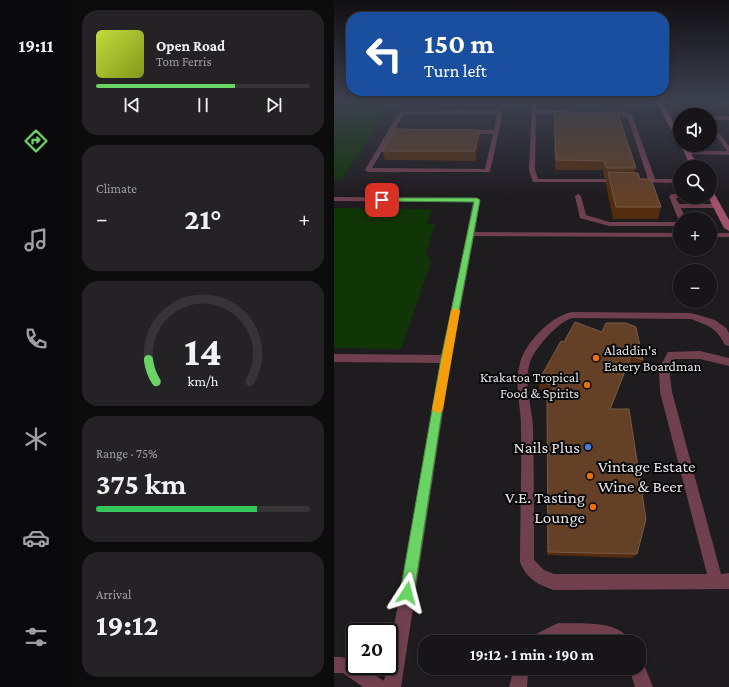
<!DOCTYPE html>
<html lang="en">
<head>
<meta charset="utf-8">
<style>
	body { margin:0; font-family:"Crimson Pro",serif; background:#242225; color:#f1f3f6; height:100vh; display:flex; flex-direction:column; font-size:15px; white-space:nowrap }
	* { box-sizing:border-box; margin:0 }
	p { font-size:13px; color:#9e9fa2 }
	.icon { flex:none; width:22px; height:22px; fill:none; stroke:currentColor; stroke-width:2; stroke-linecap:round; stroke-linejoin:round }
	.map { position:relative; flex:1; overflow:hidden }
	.side { display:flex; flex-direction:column; gap:10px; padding:10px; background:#0d0c0d; width:262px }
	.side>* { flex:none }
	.hud { position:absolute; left:12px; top:12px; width:323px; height:84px; border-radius:16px; box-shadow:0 2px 6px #0003,0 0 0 1px #363437; background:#1a4fa0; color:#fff; overflow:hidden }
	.tools { position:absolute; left:339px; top:108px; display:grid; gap:8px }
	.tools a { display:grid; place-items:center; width:44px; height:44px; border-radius:50%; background:#171518; box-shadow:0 2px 6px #0003,0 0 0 1px #363437; font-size:20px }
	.speed { position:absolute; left:12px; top:623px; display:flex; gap:8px; font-size:20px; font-weight:700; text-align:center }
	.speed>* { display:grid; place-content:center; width:52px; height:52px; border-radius:50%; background:#171518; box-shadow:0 2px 6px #0003,0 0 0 1px #363437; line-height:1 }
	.speed .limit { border:2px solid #111; border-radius:6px; background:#fff; color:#111 }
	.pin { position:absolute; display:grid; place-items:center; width:34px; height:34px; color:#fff; margin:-17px; border-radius:8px; box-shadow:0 2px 6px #0006 }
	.me { position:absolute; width:44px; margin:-22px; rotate:9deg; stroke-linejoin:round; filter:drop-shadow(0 0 3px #0008) }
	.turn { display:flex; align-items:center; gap:14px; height:84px; padding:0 12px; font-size:18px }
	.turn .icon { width:52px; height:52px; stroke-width:2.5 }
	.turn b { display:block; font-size:28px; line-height:34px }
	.big { font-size:30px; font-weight:700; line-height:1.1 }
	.side .widget { flex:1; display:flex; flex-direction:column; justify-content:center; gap:6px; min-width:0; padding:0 14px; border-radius:16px; background:#242225 }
	.side .dial { align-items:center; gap:0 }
	.dial svg { height:104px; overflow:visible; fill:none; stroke:#363437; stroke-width:7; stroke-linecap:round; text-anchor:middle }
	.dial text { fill:#f1f3f6; stroke:none }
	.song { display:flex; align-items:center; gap:12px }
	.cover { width:48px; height:48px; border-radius:6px; background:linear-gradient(135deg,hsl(70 70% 55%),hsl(70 70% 35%)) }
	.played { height:4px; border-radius:2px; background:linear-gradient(90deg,#69d464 65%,#363437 65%) }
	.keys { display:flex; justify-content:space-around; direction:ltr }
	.heat { display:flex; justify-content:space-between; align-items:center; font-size:22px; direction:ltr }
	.charge { height:6px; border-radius:3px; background:linear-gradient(90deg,#34c759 75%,#363437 0) }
	.trip { position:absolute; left:84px; top:635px; width:228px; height:40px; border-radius:16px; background:#171518; box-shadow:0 2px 6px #0003,0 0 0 1px #363437; font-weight:700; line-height:40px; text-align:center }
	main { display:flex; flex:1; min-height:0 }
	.dock { display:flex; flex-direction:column; width:72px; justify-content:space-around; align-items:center; background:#09080a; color:#9e9fa2 }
	.dock .icon { width:28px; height:28px }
	.dock .current { color:#69d464 }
	.dock b { font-size:18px; color:#f1f3f6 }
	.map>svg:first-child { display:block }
</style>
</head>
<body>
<main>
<nav class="dock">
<b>19:11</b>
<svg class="icon current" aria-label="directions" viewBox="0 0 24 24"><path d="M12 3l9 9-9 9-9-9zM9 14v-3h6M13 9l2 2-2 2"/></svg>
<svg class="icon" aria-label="music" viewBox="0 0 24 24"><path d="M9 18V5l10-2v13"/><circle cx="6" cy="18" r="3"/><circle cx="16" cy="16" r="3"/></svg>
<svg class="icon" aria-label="phone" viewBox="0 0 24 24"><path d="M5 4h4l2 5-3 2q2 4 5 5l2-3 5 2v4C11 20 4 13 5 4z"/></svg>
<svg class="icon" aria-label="climate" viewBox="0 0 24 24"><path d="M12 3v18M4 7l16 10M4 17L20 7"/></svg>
<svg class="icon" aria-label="car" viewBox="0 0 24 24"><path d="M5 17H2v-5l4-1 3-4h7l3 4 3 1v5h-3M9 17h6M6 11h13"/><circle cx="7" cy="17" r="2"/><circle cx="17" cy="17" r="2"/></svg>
<svg class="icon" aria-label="filters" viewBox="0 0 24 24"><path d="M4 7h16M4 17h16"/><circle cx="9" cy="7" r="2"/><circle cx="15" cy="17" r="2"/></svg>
</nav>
<section class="side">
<div class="widget">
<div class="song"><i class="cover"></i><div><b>Open Road</b><p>Tom Ferris</p></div></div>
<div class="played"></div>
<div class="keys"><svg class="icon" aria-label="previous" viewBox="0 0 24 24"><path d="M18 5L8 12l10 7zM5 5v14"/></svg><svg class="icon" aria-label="pause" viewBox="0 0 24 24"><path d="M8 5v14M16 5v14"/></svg><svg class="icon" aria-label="next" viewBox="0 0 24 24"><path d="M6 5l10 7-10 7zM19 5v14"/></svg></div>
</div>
<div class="widget"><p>Climate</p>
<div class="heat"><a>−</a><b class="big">21°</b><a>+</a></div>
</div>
<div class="widget dial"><svg viewBox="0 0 100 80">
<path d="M14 69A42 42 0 1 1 86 69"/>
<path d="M14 69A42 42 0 0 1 8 52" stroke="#69d464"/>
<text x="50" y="56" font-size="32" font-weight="700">14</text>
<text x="50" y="72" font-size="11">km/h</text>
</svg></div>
<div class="widget"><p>Range · 75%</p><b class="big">375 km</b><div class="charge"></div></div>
<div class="widget"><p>Arrival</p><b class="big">19:12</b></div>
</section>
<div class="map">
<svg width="395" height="687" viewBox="0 0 395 687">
	<rect width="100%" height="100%" fill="#1f1c20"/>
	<path fill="#103507" d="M0,101h59l-51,78h-8z
		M0,208l98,1 -5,15h8l-9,29 5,9 -30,87 -67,-1z"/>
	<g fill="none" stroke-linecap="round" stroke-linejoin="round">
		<path fill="#71404f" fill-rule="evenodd" d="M198,101h4v9h31l3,2 -3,2h-31l-1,56 3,9h82l2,1v2h-89l-4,-12z
			M358,101h4l11,14h-6z
			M166,110l3,2 -13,60h-122l-3,-2 35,-59zM70,114h93l-3,16h-27l-3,2 3,2h26l-8,35 -113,-1z
			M288,111l10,4 23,64h25v4l-44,-1v-2l12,-1 -21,-63 -22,-1 -3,-2 3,-2z
			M376,116h19v4h-19z
			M376,121l19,25v9l-44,-1v-2l2,-1h40l-17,-24z
			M244,194l3,2 5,19 23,7h71v4h-71l-29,-8 -5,-22z
			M346,194v3h2l-6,1 3,6h38l4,2 -4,2h-36l5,11h-6l-1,2 -10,-25 3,-2z
			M0,197l143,1 3,2 -5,32 205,1v4l-206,-1 -23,123 -50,328h-38l-20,-14h-9v-16c8,0 14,0 21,5v4h6l23,15 3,-15h2v-11l51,-292 -106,-1v-8l108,1 31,-153 -139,-1z
			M376,233h19v4h-19z
			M238,312l119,1 24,7 11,8 3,5v13l-4,-1c-9,-18 -16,-19 -34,-26l-119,-1c-14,4 -37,30 -42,44 -7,21 2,44 3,66 1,44 1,88 1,132l10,10 10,4h153l-47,-182 -1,-23 9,-17 32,-1 29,7v8l-29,-7h-25l-6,10 3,23 49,182 8,-1v16l-175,1c-16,-5 -28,-12 -34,-28 0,-45 2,-90 1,-135 0,-21 -7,-42 -1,-64 5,-20 31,-47 52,-51z
			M224,623c21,1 63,-4 72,19l-71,-3 -5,3h-24l2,-6z
			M305,660l4,2 10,25h-18l-6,-19h10z
			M180,668h17l-3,7 -1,12h-18z"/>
		<path fill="#a0526b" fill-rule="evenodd" d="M322,101h6l18,33v8l-3,-2z
			M346,144l6,1 13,22h-8z
			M376,191l4,2 15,27v11l-5,-3 -16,-31h2z"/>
	</g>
	<path fill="#542d10" d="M380,101h15v13h-4z
		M220,112l82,56 -2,5 27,34 -3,12h-45l-7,-35 1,-6h-3l-1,-8h-48l-1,-49z
		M146,130l1,9 -5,22 -91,-1 -3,-9z
		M241,322l68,38 -4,9 -11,-4 -17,44 26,145 -5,4 -85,-3v-155l3,-6 -11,-5v-9l25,-38z"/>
	<path fill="#381e0d" d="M146,130l1,9 -5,22 -1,-10z"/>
	<path fill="#644027" stroke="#785a45" d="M220,112l64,1 18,55h-30l-2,-7 -48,-1z
		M61,129l85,1 -5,21h-93z
		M274,172l30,1 2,6h11l10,28h-45z
		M241,322l27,10 4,-9h20l10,4 7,33 -12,-4 -21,53h19l17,110 -9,35 -89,-2 -1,-152 7,-13 -15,-7 22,-39 3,1z"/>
	<linearGradient id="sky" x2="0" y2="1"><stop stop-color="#110f12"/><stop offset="0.51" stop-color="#3c404e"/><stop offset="1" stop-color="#3c404e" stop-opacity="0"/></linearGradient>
	<rect width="395" height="197" fill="url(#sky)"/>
	<path fill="#69d464" stroke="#448a41" d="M45,198h98l3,2 -30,159 -36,234 -2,5 -5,2 -5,-2 -2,-5 41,-234 33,-157 -92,-1 -3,-1z"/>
	<path fill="#f59e0b" d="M121,308l5,3 -17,98 -2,3 -4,1 -3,-1 -2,-3 19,-98z"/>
	<g fill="#e8710a" stroke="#080708" stroke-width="1.5">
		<circle cx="262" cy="358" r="4"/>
		<circle cx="253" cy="385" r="4"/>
		<circle cx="256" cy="476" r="4"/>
		<circle cx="259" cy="507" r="4"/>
	</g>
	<circle fill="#3f7fe0" stroke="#080708" stroke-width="1.5" cx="254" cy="447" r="4"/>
	<g text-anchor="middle" stroke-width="4" stroke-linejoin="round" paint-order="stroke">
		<g font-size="14" fill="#e5e3e5" stroke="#080708" text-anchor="start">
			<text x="270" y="355">Aladdin's<tspan x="270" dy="16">Eatery Boardman</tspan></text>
			<text x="245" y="382" text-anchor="end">Krakatoa Tropical<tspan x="245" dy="16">Food &amp; Spirits</tspan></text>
		</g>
		<g font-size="17" fill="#e5e3e5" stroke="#080708" text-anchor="end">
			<text x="246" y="453">Nails Plus</text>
			<text x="264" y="472" text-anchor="start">Vintage Estate<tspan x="264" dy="20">Wine &amp; Beer</tspan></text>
			<text x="251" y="503">V.E. Tasting<tspan x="251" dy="20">Lounge</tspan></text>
		</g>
	</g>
</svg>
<div class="tools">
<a><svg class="icon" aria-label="sound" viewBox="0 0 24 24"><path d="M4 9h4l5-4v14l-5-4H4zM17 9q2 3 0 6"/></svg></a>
<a><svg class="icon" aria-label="search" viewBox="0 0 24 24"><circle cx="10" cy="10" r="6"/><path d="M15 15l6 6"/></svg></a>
<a>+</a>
<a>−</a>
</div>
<div class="speed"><div class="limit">20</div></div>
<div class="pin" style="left:48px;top:200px;background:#d93025"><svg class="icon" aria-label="arrive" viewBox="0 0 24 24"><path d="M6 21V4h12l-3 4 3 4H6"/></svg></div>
<svg class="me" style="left:73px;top:593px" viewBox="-20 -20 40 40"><path d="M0-17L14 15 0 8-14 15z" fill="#69d464" stroke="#fff" stroke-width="4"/></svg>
<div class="trip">19:12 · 1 min · 190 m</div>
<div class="hud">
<div class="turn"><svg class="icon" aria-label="left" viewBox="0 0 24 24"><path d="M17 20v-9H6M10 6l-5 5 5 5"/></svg><div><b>150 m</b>Turn left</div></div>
</div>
</div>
</main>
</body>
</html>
